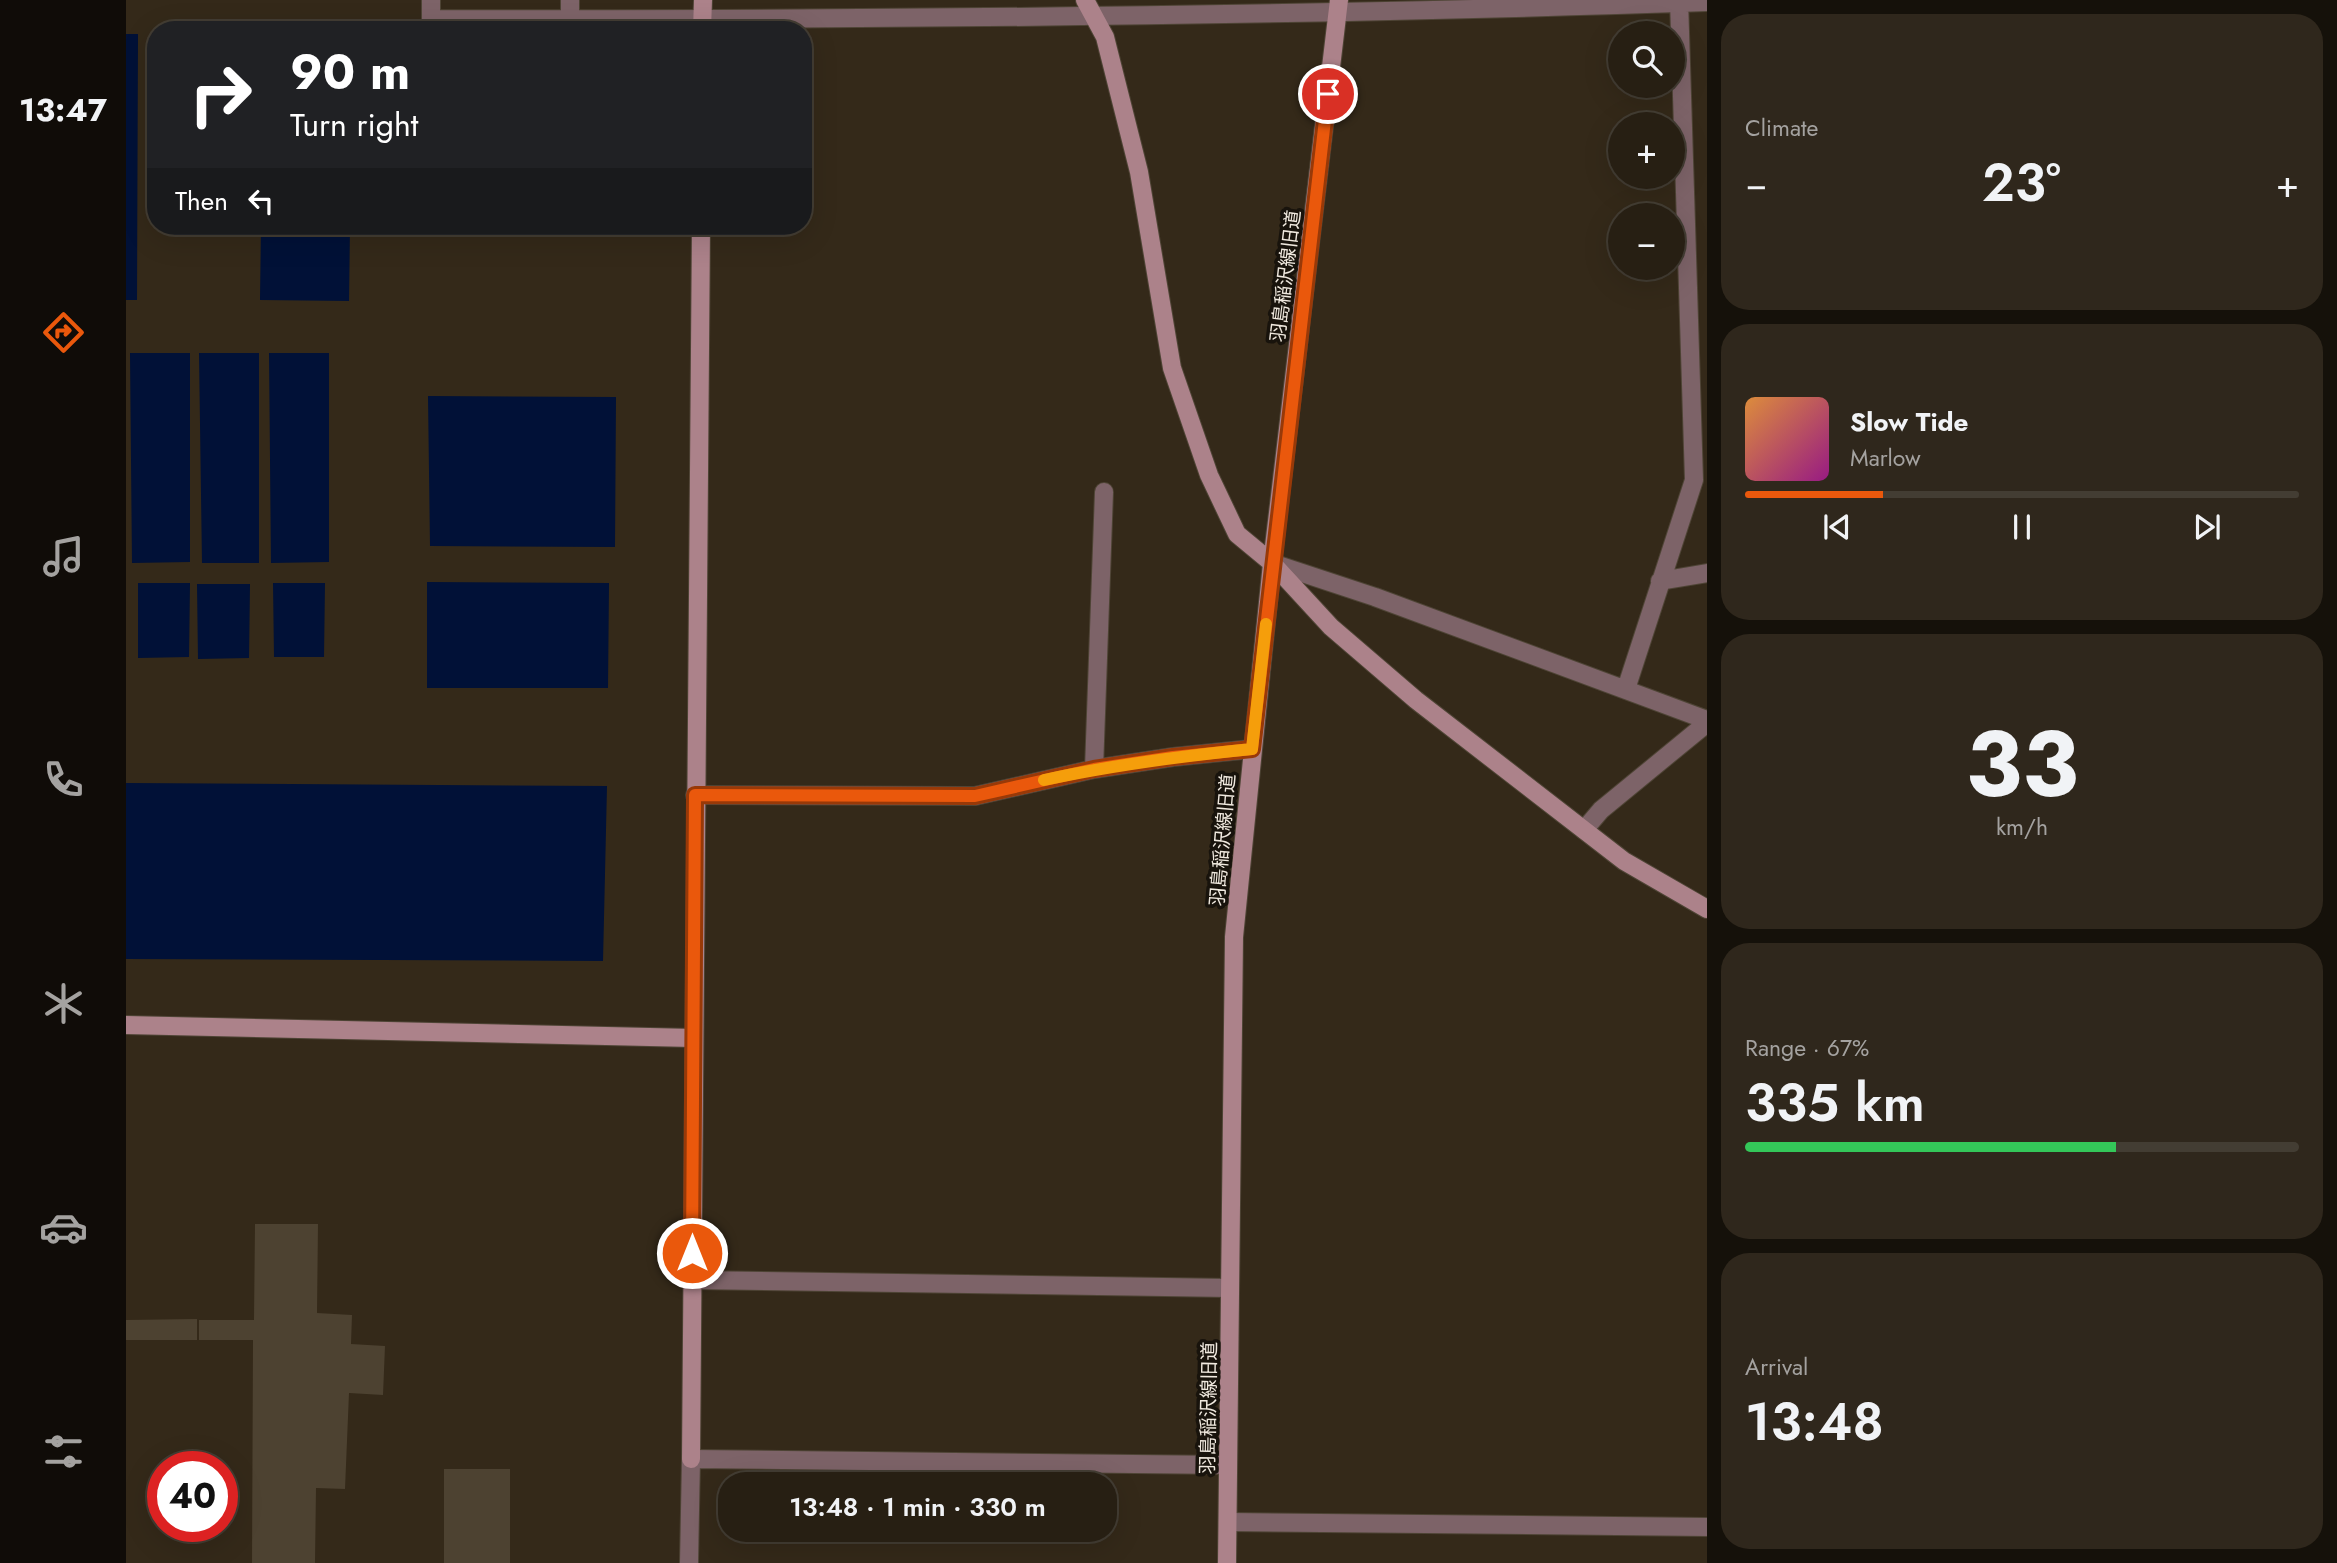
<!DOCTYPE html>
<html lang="en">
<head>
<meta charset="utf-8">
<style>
	body { margin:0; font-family:Jost,"Noto Sans JP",sans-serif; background:#2f271c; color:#f1f3f6; height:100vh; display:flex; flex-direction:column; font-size:26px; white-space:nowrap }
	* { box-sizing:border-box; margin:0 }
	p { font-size:23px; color:#a4a2a0 }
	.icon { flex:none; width:38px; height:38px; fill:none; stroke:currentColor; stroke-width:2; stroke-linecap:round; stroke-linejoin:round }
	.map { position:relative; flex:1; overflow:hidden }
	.drawer { display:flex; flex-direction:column; gap:14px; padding:14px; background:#15110a; width:630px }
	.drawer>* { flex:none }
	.guide { position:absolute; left:21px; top:21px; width:665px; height:214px; border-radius:28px; box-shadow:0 7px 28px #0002,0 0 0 2px #433d33; background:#202124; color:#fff; overflow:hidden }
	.tools { position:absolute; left:1482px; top:21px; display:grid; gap:14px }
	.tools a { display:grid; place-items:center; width:77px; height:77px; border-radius:50%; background:#271f13; box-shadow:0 7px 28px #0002,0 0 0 2px #433d33; font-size:35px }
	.speed { position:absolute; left:21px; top:1451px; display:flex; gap:14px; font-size:35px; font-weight:700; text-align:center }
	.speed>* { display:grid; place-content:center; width:91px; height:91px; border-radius:50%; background:#271f13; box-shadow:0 7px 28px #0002,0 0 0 2px #433d33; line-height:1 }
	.speed .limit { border:10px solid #d22; background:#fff; color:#111 }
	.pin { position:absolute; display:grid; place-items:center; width:60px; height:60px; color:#fff; margin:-30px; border:4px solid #fff; border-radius:50%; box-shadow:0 2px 7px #0007 }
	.me { position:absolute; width:77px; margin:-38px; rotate:0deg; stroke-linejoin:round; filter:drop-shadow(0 0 5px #0008) }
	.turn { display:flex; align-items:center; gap:24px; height:147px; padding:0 28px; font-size:32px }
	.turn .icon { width:91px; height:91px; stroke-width:2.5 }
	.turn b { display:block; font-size:49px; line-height:60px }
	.then { display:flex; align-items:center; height:66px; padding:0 28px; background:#0003; gap:14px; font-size:26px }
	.big { font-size:52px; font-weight:600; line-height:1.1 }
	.drawer .tile { flex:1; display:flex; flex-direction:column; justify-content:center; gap:10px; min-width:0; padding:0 24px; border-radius:28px; background:#2f271c }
	.drawer .dial { align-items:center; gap:0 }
	.dial b { font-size:91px; line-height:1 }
	.song { display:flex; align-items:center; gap:21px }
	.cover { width:84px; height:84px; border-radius:10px; background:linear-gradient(135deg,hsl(30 70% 55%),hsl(310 70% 35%)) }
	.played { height:7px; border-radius:4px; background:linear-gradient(90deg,#ea580c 25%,#433d33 25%) }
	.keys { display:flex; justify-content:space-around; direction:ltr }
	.heat { display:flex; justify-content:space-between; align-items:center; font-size:38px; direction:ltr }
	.charge { height:10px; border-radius:5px; background:linear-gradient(90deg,#34c759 67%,#433d33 0) }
	.trip { position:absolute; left:592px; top:1472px; width:399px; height:70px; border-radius:28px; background:#271f13; box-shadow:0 7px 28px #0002,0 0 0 2px #433d33; font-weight:600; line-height:70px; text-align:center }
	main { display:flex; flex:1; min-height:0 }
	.dock { display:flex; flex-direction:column; width:126px; justify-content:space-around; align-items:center; background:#100c08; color:#a4a2a0 }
	.dock .icon { width:49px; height:49px }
	.dock .on { color:#ea580c }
	.dock b { font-size:32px; color:#f1f3f6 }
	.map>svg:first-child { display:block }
</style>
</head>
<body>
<main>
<nav class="dock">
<b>13:47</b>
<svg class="icon on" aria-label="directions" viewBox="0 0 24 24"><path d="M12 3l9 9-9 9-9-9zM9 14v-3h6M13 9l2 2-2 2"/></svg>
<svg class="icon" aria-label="music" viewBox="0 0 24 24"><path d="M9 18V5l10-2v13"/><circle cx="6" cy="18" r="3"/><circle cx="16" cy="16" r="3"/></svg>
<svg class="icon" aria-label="phone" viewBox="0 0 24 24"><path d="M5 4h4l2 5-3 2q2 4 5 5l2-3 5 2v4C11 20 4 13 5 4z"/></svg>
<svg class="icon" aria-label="climate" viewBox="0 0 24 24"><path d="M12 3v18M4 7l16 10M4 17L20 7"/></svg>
<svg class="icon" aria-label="car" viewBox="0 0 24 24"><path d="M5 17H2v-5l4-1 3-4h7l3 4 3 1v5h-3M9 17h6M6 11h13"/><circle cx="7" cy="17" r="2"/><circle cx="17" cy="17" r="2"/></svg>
<svg class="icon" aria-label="filters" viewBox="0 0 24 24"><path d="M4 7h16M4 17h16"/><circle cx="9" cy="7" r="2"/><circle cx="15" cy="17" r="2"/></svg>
</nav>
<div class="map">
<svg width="1581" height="1563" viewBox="0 0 1581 1563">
	<rect width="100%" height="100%" fill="#342919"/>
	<path fill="#011137" d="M0,34h12l-1,266h-11z
		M135,226h89l-1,75 -89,-1z
		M4,353h60v209l-58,1z
		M73,353h60v210h-57z
		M143,353h60v209l-58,1z
		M302,396l188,1 -1,150 -185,-1z
		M301,582l182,1 -1,105h-181z
		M12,583h52l-1,74 -51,1z
		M147,583h52l-1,74h-50z
		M71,584h53l-1,74 -51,1z
		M0,783l481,3 -4,175 -477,-2z"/>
	<path fill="#4d4231" d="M129,1224h63l-1,89 35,2 -1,29 34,2 -2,49 -34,-2 -4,96 -29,-1 -1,75h-63l1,-223h-54v-20h55z
		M71,1319v21h-71v-20z
		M318,1469h66v94h-66z"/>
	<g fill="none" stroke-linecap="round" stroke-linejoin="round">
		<defs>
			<path id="street" d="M305,0v19c425,1 851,-2 1276,-17
				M444,19v-19
				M1146,563l103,34 332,123
				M1534,581l47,-8
				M1500,689l68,-209 -15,-480
				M968,769l10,-277
				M569,795l280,1 119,-27 79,-12 79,-8
				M1458,830l17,-20 106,-87
				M566,1280l538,8
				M1102,1522l479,5
				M563,1563l2,-104 537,6"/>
			<path id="secondary" d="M959,0l20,37 34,135 33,196 37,107 28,59 35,29 59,64 85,73 208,161 83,48
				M576,30l1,-30
				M0,1025l567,13
				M565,1459l10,-1233
				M1101,1563l7,-626 38,-374 67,-563"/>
		</defs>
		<use href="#street" stroke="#4e4435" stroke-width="20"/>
		<use href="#secondary" stroke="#4e4435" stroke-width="20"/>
		<use href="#street" stroke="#7d6368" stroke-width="18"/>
		<use href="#secondary" stroke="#ac828a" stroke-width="18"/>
	</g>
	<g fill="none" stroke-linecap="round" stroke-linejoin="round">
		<defs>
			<path id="route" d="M566,1253l3,-458 280,1 119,-27 79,-12 79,-8 76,-655"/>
		</defs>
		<use href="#route" stroke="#983908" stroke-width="18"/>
		<use href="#route" stroke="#ea580c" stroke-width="12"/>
		<path stroke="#f59e0b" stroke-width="12" d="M918,780c69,-15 138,-24 208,-31l14,-125"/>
	</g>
	<g text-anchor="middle" stroke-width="7" stroke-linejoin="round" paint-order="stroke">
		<g font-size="19" fill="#f0e9df" stroke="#18130c">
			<text transform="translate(1159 276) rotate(-83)" y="7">羽島稲沢線旧道</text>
			<text transform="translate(1096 840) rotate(-85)" y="7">羽島稲沢線旧道</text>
			<text transform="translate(1082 1408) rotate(-89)" y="7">羽島稲沢線旧道</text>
		</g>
	</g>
</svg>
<div class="tools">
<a><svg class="icon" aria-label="search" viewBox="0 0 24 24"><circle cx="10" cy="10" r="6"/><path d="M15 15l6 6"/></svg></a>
<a>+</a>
<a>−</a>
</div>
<div class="speed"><div class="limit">40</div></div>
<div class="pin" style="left:1202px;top:94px;background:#d93025"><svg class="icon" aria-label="arrive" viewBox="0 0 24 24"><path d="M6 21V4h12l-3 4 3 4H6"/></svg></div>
<svg class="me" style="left:566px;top:1253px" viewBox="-20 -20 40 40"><circle r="17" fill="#ea580c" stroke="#fff" stroke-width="3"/><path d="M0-11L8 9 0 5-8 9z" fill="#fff"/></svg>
<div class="trip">13:48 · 1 min · 330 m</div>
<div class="guide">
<div class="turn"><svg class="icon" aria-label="right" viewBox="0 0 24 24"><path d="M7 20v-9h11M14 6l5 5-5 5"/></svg><div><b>90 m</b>Turn right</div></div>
<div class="then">Then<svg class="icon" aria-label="left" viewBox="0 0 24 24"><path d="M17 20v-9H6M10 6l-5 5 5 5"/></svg></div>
</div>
</div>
<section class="drawer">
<div class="tile"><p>Climate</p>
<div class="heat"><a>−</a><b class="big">23°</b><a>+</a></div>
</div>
<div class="tile">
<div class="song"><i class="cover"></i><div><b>Slow Tide</b><p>Marlow</p></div></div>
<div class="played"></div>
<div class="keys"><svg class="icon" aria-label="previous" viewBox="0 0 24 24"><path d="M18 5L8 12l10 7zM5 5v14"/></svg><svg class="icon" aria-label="pause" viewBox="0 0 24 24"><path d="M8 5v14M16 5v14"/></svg><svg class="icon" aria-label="next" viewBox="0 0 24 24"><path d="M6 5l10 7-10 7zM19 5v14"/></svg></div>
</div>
<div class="tile dial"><b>33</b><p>km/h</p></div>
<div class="tile"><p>Range · 67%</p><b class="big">335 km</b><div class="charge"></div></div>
<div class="tile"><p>Arrival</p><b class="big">13:48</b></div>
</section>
</main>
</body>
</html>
